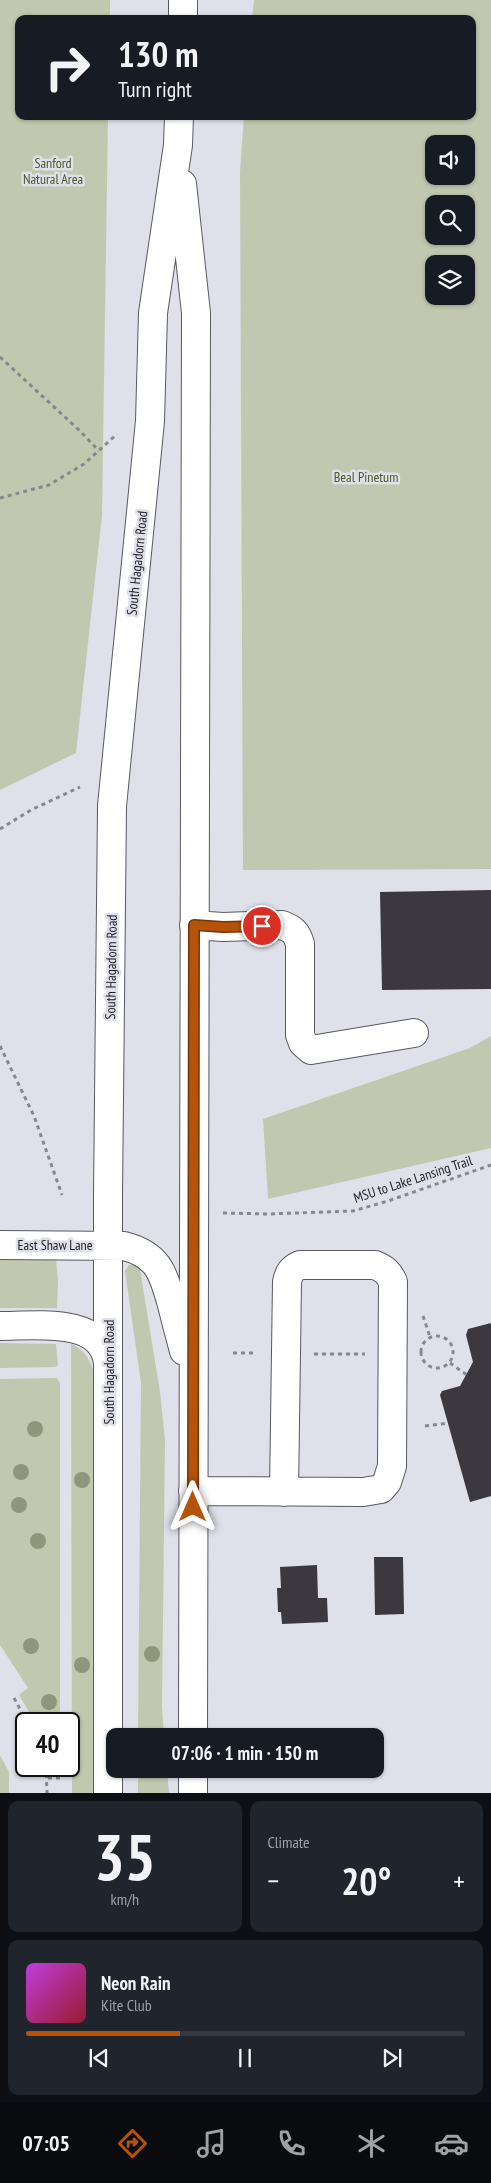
<!DOCTYPE html>
<html lang="en">
<head>
<meta charset="utf-8">
<style>
	body { margin:0; font-family:"PT Sans Narrow",sans-serif; background:#20242c; color:#f1f3f6; height:100vh; display:flex; flex-direction:column; font-size:19px; white-space:nowrap }
	* { box-sizing:border-box; margin:0 }
	p { font-size:16px; color:#9ea1a6 }
	.icon { flex:none; width:28px; height:28px; fill:none; stroke:currentColor; stroke-width:2; stroke-linecap:round; stroke-linejoin:round }
	.map { position:relative; height:1793px; overflow:hidden }
	.side { display:flex; flex-direction:column; gap:8px; padding:8px; background:#0d0f14; flex:1 }
	.side>* { flex:none }
	.top-card { position:absolute; left:15px; top:15px; width:461px; height:105px; border-radius:10px; box-shadow:0 1px 4px #0004; background:#171b24; color:#f1f3f6; overflow:hidden }
	.tools { position:absolute; left:425px; top:135px; display:grid; gap:10px }
	.tools a { display:grid; place-items:center; width:50px; height:50px; border-radius:10px; background:#171b24; box-shadow:0 1px 4px #0004; font-size:25px }
	.speed { position:absolute; left:15px; top:1712px; display:flex; gap:10px; font-size:25px; font-weight:700; text-align:center }
	.speed>* { display:grid; place-content:center; width:65px; height:65px; border-radius:50%; background:#171b24; box-shadow:0 1px 4px #0004; line-height:1 }
	.speed .limit { border:2px solid #111; border-radius:8px; background:#fff; color:#111 }
	.pin { position:absolute; display:grid; place-items:center; width:42px; height:42px; color:#fff; margin:-21px; border:2px solid #fff; border-radius:50%; box-shadow:0 1px 5px #0007 }
	.me { position:absolute; width:55px; margin:-28px; rotate:0deg; stroke-linejoin:round; filter:drop-shadow(0 0 4px #0008) }
	.turn { display:flex; align-items:center; gap:18px; height:105px; padding:0 20px; font-size:22px }
	.turn .icon { width:65px; height:65px; stroke-width:2.5 }
	.turn b { display:block; font-size:35px; line-height:42px }
	.big { font-size:38px; font-weight:800; line-height:1.1 }
	.side .card { flex:1; display:flex; flex-direction:column; justify-content:center; gap:8px; min-width:0; padding:0 18px; border-radius:10px; background:#20242c }
	.side .dial { align-items:center; gap:0 }
	.dial b { font-size:65px; line-height:1 }
	.song { display:flex; align-items:center; gap:15px }
	.cover { width:60px; height:60px; border-radius:8px; background:linear-gradient(135deg,hsl(290 70% 55%),hsl(350 70% 35%)) }
	.played { height:5px; border-radius:2px; background:linear-gradient(90deg,#b45309 35%,#363941 35%) }
	.keys { display:flex; justify-content:space-around; direction:ltr }
	.heat { display:flex; justify-content:space-between; align-items:center; font-size:28px; direction:ltr }
	.side .tiles { flex:1; display:grid; gap:8px; grid-template-columns:1fr 1fr }
	.card:last-child { grid-column:span 2 }
	.trip { position:absolute; left:106px; top:1728px; width:278px; height:50px; border-radius:10px; background:#171b24; box-shadow:0 1px 4px #0004; font-weight:800; line-height:50px; text-align:center }
	.dock { display:flex; height:80px; justify-content:space-around; align-items:center; background:#090b0e; color:#9ea1a6 }
	.dock .icon { width:35px; height:35px }
	.dock .active { color:#b45309 }
	.dock b { font-size:22px; color:#f1f3f6 }
	.map>svg:first-child { display:block }
</style>
</head>
<body>
<div class="map">
<svg width="491" height="1793" viewBox="0 0 491 1793">
	<rect width="100%" height="100%" fill="#dfe0ea"/>
	<path fill="#c1c8af" fill-rule="evenodd" d="M0,0h110v19h-91v97h89l-6,399 -26,238 -76,37z
		M254,0h237v869l-248,1 -3,-698 4,-56h228v-97h-220zM434,144h32v32h-32zM434,204h32v32h-32zM434,264h32v32h-32z
		M491,1036v112l-223,51 -5,-80 207,-71z
		M0,1259h56l2,21 -1,28h-57z
		M136,1264l4,5 20,123 5,48 -3,267 2,29h-26l3,-353 -16,-112 4,-6z
		M0,1343l56,1 2,21 -3,2 -55,1z
		M71,1344c13,6 17,12 22,25v424h-21z
		M57,1378l3,5v341h-24l-17,-29 9,-7 -28,-43v-266z
		M0,1755l9,17v21h-9z
		M138,1769h29l2,24h-31z"/>
	<path fill="#3c3840" d="M491,890v99l-109,1 -2,-98z
		M491,1323v173l-21,6 -30,-107 2,-4 18,-5 13,-24 -7,-27 2,-6z
		M374,1557h29l1,57 -29,1z
		M317,1565l1,33h9l1,24 -46,2 -1,-12h-3l-1,-24h4l-1,-21z"/>
	<g fill="none" stroke-linecap="round" stroke-linejoin="round">
		<defs>
			<path id="minor" d="M183,19v-19
				M182,184l14,129 -3,1423
				M194,925l29,2 59,-2c11,4 15,8 18,19v91l3,8 8,7 103,-17
				M0,1245l124,1c35,9 39,27 48,59 4,16 8,31 12,46
				M0,1326c34,0 104,-10 108,38
				M193,1491l170,1 18,-3 6,-7 5,-16 1,-184c-4,-9 -8,-13 -18,-17h-75c-9,4 -11,8 -13,17l-3,210
				M193,1769v24
				M108,1793v-598l4,-389 38,-385 3,-108 25,-168 1,-29"/>
		</defs>
		<use href="#minor" stroke="#595962" stroke-width="30"/>
		<path stroke="#87888f" stroke-width="3" stroke-dasharray="4 4" stroke-linecap="butt" d="M0,357l80,74 19,20
			M0,498l49,-13 35,-21 33,-30
			M0,829l31,-19 49,-23
			M0,1046l34,70 28,79
			M223,1213l45,1 85,-3 35,-10 103,-36
			M423,1316l7,21
			M421 1352a16 16 0 1 1 32 0a16 16 0 1 1-32 0Z
			M233,1353h24
			M314,1354h51
			M450,1363l17,12
			M425,1426l23,-3
			M14,1698l14,26
			M46,1766l1,27
			M48,1778h15"/>
		<use href="#minor" stroke="#fff" stroke-width="28"/>
	</g>
	<g fill="#8f967b">
		<circle cx="35" cy="1429" r="8"/>
		<circle cx="21" cy="1472" r="8"/>
		<circle cx="82" cy="1480" r="8"/>
		<circle cx="19" cy="1505" r="8"/>
		<circle cx="38" cy="1541" r="8"/>
		<circle cx="31" cy="1646" r="8"/>
		<circle cx="152" cy="1654" r="8"/>
		<circle cx="82" cy="1665" r="8"/>
		<circle cx="49" cy="1702" r="8"/>
	</g>
	<g fill="none" stroke-linecap="round" stroke-linejoin="round">
		<defs>
			<path id="route" d="M193,1507l1,-582 29,2 39,-1"/>
		</defs>
		<use href="#route" stroke="#753606" stroke-width="12"/>
		<use href="#route" stroke="#b45309" stroke-width="9"/>
	</g>
	<g text-anchor="middle" stroke-width="5" stroke-linejoin="round" paint-order="stroke">
		<g font-size="14" fill="#4d5921" stroke="#dfe0ea">
			<text x="53" y="168">Sanford<tspan x="53" dy="16">Natural Area</tspan></text>
			<text x="366" y="482">Beal Pinetum</text>
		</g>
		<g font-size="14" fill="#222226" stroke="#dfe0ea">
			<text transform="translate(137 563) rotate(-84)" y="5">South Hagadorn Road</text>
			<text transform="translate(111 967) rotate(-89)" y="5">South Hagadorn Road</text>
			<text transform="translate(413 1179) rotate(-18)" y="5">MSU to Lake Lansing Trail</text>
			<text x="55" y="1250">East Shaw Lane</text>
			<text transform="translate(109 1372) rotate(-90)" y="5">South Hagadorn Road</text>
		</g>
	</g>
</svg>
<div class="tools">
<a><svg class="icon" aria-label="sound" viewBox="0 0 24 24"><path d="M4 9h4l5-4v14l-5-4H4zM17 9q2 3 0 6"/></svg></a>
<a><svg class="icon" aria-label="search" viewBox="0 0 24 24"><circle cx="10" cy="10" r="6"/><path d="M15 15l6 6"/></svg></a>
<a><svg class="icon" aria-label="layers" viewBox="0 0 24 24"><path d="M12 4l9 5-9 5-9-5zM3 14l9 5 9-5"/></svg></a>
</div>
<div class="speed"><div class="limit">40</div></div>
<div class="pin" style="left:262px;top:926px;background:#d93025"><svg class="icon" aria-label="arrive" viewBox="0 0 24 24"><path d="M6 21V4h12l-3 4 3 4H6"/></svg></div>
<svg class="me" style="left:193px;top:1507px" viewBox="-20 -20 40 40"><path d="M0-17L14 15 0 8-14 15z" fill="#b45309" stroke="#fff" stroke-width="4"/></svg>
<div class="trip">07:06 · 1 min · 150 m</div>
<div class="top-card">
<div class="turn"><svg class="icon" aria-label="right" viewBox="0 0 24 24"><path d="M7 20v-9h11M14 6l5 5-5 5"/></svg><div><b>130 m</b>Turn right</div></div>
</div>
</div>
<section class="side">
<div class="tiles">
<div class="card dial"><b>35</b><p>km/h</p></div>
<div class="card"><p>Climate</p>
<div class="heat"><a>−</a><b class="big">20°</b><a>+</a></div>
</div>
<div class="card">
<div class="song"><i class="cover"></i><div><b>Neon Rain</b><p>Kite Club</p></div></div>
<div class="played"></div>
<div class="keys"><svg class="icon" aria-label="previous" viewBox="0 0 24 24"><path d="M18 5L8 12l10 7zM5 5v14"/></svg><svg class="icon" aria-label="pause" viewBox="0 0 24 24"><path d="M8 5v14M16 5v14"/></svg><svg class="icon" aria-label="next" viewBox="0 0 24 24"><path d="M6 5l10 7-10 7zM19 5v14"/></svg></div>
</div>
</div>
</section>
<nav class="dock">
<b>07:05</b>
<svg class="icon active" aria-label="directions" viewBox="0 0 24 24"><path d="M12 3l9 9-9 9-9-9zM9 14v-3h6M13 9l2 2-2 2"/></svg>
<svg class="icon" aria-label="music" viewBox="0 0 24 24"><path d="M9 18V5l10-2v13"/><circle cx="6" cy="18" r="3"/><circle cx="16" cy="16" r="3"/></svg>
<svg class="icon" aria-label="phone" viewBox="0 0 24 24"><path d="M5 4h4l2 5-3 2q2 4 5 5l2-3 5 2v4C11 20 4 13 5 4z"/></svg>
<svg class="icon" aria-label="climate" viewBox="0 0 24 24"><path d="M12 3v18M4 7l16 10M4 17L20 7"/></svg>
<svg class="icon" aria-label="car" viewBox="0 0 24 24"><path d="M5 17H2v-5l4-1 3-4h7l3 4 3 1v5h-3M9 17h6M6 11h13"/><circle cx="7" cy="17" r="2"/><circle cx="17" cy="17" r="2"/></svg>
</nav>
</body>
</html>
